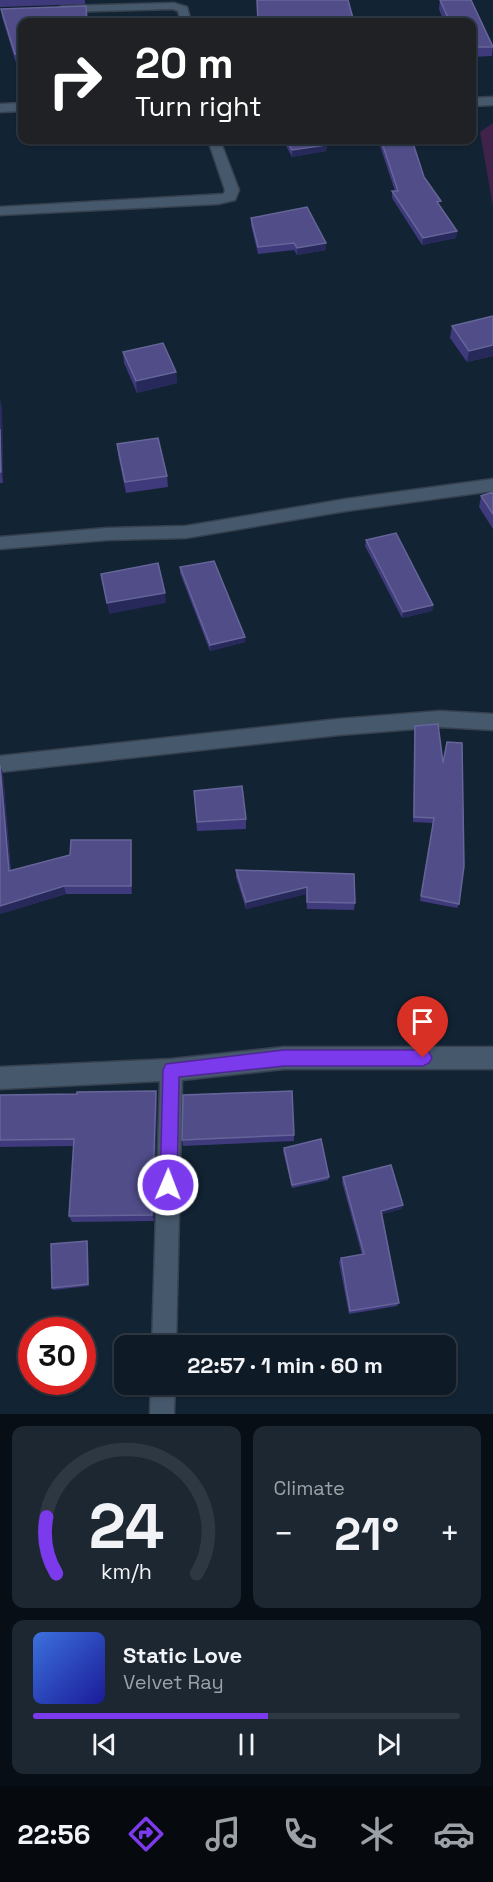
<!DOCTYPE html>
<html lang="en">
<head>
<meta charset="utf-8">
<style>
	body { margin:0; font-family:"Space Grotesk",sans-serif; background:#1c2732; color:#f1f3f6; height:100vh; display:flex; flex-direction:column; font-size:22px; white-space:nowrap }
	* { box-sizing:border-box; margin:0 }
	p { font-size:20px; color:#9ba1a7 }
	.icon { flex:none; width:33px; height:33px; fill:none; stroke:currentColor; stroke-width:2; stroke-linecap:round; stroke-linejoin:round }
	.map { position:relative; height:1414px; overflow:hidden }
	.panel { display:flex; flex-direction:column; gap:12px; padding:12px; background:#080e15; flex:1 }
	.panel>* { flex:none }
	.hud { position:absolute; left:18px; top:18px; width:458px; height:126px; border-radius:12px; box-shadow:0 2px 4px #0004,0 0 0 2px #2e3843; background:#202124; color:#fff; overflow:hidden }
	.speed { position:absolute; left:18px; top:1317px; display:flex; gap:12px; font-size:30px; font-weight:700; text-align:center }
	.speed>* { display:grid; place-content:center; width:78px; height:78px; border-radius:50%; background:#0e1a26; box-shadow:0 2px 4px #0004,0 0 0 2px #2e3843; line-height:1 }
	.speed .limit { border:9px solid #d22; background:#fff; color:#111 }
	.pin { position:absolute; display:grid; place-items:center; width:51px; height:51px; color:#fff; margin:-62px -26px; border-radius:50% 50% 50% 0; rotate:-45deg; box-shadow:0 0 6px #0007 }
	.pin .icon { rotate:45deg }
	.me { position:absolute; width:66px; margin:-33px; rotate:1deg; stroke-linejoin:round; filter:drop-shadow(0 0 4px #0008) }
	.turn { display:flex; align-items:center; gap:21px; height:126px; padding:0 18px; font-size:27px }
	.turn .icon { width:78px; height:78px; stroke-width:2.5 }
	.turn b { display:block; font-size:42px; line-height:51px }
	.big { font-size:45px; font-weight:600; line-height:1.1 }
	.panel .card { flex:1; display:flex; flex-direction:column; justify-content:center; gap:9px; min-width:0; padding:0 21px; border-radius:12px; background:#1c2732 }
	.panel .dial { align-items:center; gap:0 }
	.dial svg { height:156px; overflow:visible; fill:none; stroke:#2e3843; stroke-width:7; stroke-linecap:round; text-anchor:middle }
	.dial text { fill:#f1f3f6; stroke:none }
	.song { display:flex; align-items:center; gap:18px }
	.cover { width:72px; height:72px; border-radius:9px; background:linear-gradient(135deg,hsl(220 70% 55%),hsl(240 70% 35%)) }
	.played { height:6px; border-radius:3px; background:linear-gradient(90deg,#7c3aed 55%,#2e3843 55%) }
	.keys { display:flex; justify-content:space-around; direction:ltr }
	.heat { display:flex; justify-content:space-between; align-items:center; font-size:33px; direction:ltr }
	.panel .tiles { flex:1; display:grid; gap:12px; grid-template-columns:1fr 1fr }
	.card:last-child { grid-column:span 2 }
	.trip { position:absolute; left:114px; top:1335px; width:342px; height:60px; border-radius:12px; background:#0e1a26; box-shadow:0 2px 4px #0004,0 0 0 2px #2e3843; font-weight:600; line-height:60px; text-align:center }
	.dock { display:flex; height:96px; justify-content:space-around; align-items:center; background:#060a0f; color:#9ba1a7 }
	.dock .icon { width:42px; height:42px }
	.dock .selected { color:#7c3aed }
	.dock b { font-size:27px; color:#f1f3f6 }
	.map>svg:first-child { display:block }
</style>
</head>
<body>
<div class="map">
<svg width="493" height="1414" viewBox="0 0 493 1414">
	<rect width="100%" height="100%" fill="#122333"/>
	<path fill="#40234a" d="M493,123v84l-13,-75z"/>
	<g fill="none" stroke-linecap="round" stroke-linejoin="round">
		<defs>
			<path id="minor" d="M174,3l13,4 4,15h-10l-3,-11 -5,-2 -111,3 -6,-3 6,-3z
				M493,97v8l-22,1v-8z
				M22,103v8l-22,1v-8z
				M208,140h12l19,50 -4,10 -17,4 -218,11v-8l224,-13 1,-4z
				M493,479v12l-147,20 -160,27 -79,2 -107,9v-12l107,-9 79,-2 160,-27z
				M440,711l53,3v16l-53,-3 -101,8 -339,37v-16l339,-37z
				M284,1047h209v22h-209l-102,11 -6,266h-24l8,-265 -160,8v-22l171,-8z
				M151,1384h24l-1,30h-24z"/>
		</defs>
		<use href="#minor" stroke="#36404e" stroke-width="3"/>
		<use href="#minor" fill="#46586b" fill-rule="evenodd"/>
	</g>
	<path fill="#3f3a7c" d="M0,0h85v4l-85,3z
		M440,0h31l22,45 -1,11 -21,1v-35h-27l-5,-13z
		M1,9l21,13v54h-1l-1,-8 1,-6 -5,1 -14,-46z
		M283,140h42l2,5 -1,6 -34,6z
		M378,140h34l12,37 16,29 17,25 -1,7 -34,7 -30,-47v-7h3z
		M251,218l75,25v7l-29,5 -3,-5 -36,4 -7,-29z
		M493,316v40l-26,6 -17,-24 2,-12z
		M123,352l53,20 1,11 -40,10 -13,-30z
		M0,400l2,9 1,74h-3z
		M117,444l50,32 1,11 -42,6 -8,-38z
		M493,492v37l-14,-22 2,-11z
		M366,540l67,65 -1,6 -30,7 -37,-72z
		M180,567l65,75 -35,9 -30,-78z
		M415,726l44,178 -2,4 -37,-7 13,-78 -20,-1 1,-91z
		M0,765l3,9 8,97 120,-31 1,8v46h-66l-66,20z
		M194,791l52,28v10l-49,2z
		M236,870l119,33 -1,7 -47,-1 -1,-15 -60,15 -10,-32z
		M156,1091l1,8 -3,122 -82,1 -3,-6 5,-70 -74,1v-52l77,-1z
		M294,1135v6l-111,5 -1,-6z
		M284,1148l45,29 -1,3 -36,8 -9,-37z
		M343,1177l60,28 -2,4 -19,5 17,89 -2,3 -48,8 -10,-52 2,-4 21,-3 -20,-73z
		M87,1241l1,3 1,42 -36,4 -1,-2z"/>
	<path fill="#262959" d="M327,145l-1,6 -34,6v-7z
		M457,231l-1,7 -34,7 1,-7z
		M326,243v7l-29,5v-7z
		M493,345v11l-26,6 2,-11z
		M176,372l1,11 -40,10 -1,-12z
		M0,400l2,9 1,74 -2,-11z
		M165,593l1,10 -57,11 -2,-11z
		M433,605l-1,6 -30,7 1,-6z
		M245,637v5l-35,9v-6z
		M0,765l3,9 8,105 -2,-8z
		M131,840l1,8v46l-1,-8z
		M64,886l2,8 -66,20v-8z
		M307,887l-1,7 -60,15v-7z
		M156,1091l1,8 -3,122 -2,-6z
		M403,1205l-2,4 -22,6 2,-4z
		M87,1241l1,3 1,42 -1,-2z"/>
	<path fill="#504d89" stroke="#666599" stroke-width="1.5" d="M257,0h91l6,22h-96z
		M440,0h31l22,47h-22v-25h-21z
		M86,6l1,16h-65v46h-2l2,-14h-7l-14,-45z
		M286,140h39l2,5 -35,5z
		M381,140h31l12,37 17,24 -4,1 20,29 -34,7 -31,-47h6z
		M307,207l19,36 -29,5 -3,-5 -36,4 -7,-29z
		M493,316v29l-24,6 -17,-25z
		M163,343l13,29 -40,9 -13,-29z
		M0,429l1,43h-1z
		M158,438l9,38 -42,6 -8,-38z
		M493,492v22l-12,-18z
		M396,533l37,72 -30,7 -37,-72z
		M214,561l31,76 -35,8 -30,-78z
		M158,563l7,30 -58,10 -6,-29z
		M438,724l5,39 4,-21 15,1 2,123 -5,38 -38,-8 13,-78 -20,-1 1,-91z
		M0,765l9,106 61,-16 1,-15h60v46h-67l-64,20z
		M242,786l4,33 -49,3 -3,-31z
		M236,870l118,4 1,29 -48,-1v-15l-61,15z
		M156,1091l-4,124 -83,1 5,-77 -74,1v-45l77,-1v-2z
		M292,1091l2,44 -112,5 1,-45z
		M321,1139l8,38 -37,8 -8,-37z
		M391,1165l12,40 -22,6 18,92 -49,8 -9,-53 23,-4 -21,-77z
		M87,1241l1,43 -36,4 -1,-44z"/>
	<path fill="#7c3aed" stroke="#51269a" stroke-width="1.5" d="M284,1050h139l6,2 3,6 -3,5 -6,3h-139l-105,11 -2,108 -2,6 -7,2 -6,-2 -2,-6 3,-115 3,-6z"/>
</svg>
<div class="speed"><div class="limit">30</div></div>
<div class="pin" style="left:423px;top:1058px;background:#d93025"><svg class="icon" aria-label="arrive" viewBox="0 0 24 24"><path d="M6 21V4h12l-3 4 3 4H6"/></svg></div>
<svg class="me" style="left:168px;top:1185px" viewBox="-20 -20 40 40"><circle r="17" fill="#7c3aed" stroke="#fff" stroke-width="3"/><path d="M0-11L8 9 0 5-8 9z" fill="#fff"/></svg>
<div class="trip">22:57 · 1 min · 60 m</div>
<div class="hud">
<div class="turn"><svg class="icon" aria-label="right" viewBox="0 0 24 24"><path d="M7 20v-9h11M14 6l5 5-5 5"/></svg><div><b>20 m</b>Turn right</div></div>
</div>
</div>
<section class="panel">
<div class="tiles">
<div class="card dial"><svg viewBox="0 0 100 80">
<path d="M14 69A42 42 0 1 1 86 69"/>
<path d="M14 69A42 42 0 0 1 9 40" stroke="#7c3aed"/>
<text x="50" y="56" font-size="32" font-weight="700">24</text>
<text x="50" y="72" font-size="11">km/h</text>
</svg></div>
<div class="card"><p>Climate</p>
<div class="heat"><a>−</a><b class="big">21°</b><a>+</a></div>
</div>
<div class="card">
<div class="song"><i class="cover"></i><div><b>Static Love</b><p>Velvet Ray</p></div></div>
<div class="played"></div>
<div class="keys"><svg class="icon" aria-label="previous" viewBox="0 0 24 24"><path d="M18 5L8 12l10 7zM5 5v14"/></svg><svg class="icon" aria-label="pause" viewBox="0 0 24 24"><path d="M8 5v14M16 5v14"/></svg><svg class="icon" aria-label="next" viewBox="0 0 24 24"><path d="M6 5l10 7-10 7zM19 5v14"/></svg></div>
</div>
</div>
</section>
<nav class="dock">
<b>22:56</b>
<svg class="icon selected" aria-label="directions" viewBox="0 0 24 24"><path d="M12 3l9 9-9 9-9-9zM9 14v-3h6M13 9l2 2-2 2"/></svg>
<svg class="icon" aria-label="music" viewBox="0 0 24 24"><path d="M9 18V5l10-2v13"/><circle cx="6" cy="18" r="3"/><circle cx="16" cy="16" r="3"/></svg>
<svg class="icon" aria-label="phone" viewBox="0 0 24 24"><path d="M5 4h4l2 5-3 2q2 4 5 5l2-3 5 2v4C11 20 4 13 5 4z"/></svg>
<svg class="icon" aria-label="climate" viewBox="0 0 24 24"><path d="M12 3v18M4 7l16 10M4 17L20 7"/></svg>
<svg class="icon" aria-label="car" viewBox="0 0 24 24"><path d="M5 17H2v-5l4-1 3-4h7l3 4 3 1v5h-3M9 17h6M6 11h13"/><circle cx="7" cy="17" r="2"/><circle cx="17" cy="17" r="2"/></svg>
</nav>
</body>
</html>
